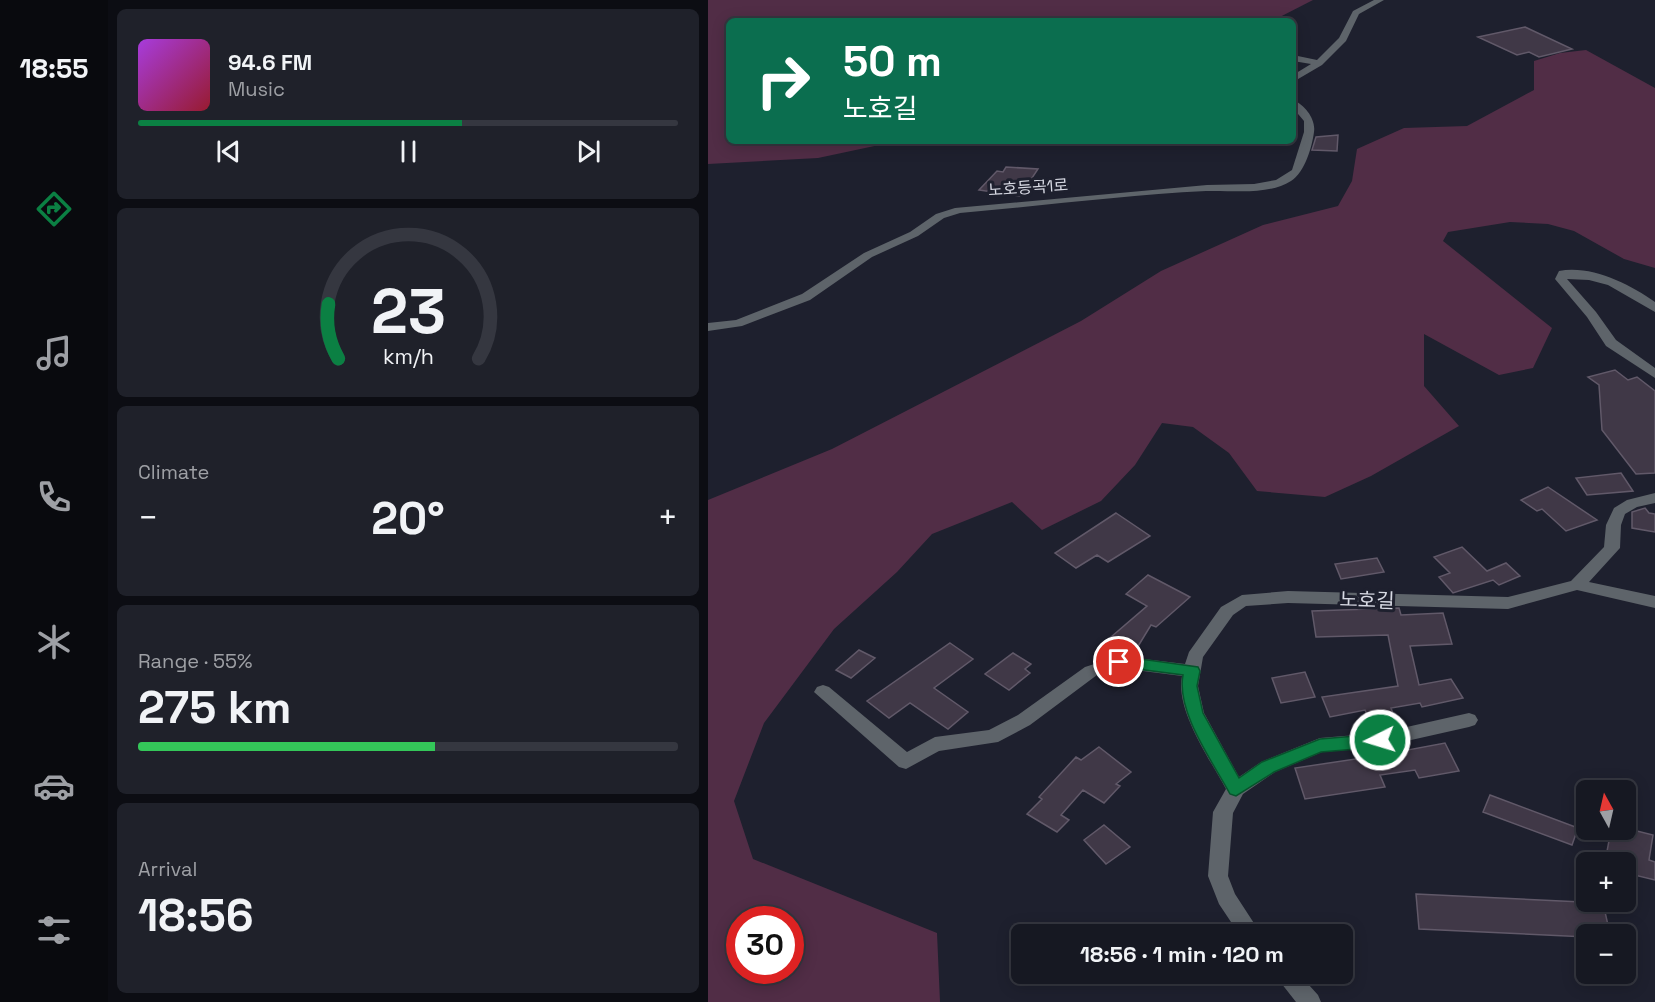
<!DOCTYPE html>
<html lang="en">
<head>
<meta charset="utf-8">
<style>
	body { margin:0; font-family:"Space Grotesk","Noto Sans KR",sans-serif; background:#1f212a; color:#f1f3f6; height:100vh; display:flex; flex-direction:column; font-size:22px; white-space:nowrap }
	* { box-sizing:border-box; margin:0 }
	p { font-size:20px; color:#9ea0a5 }
	.icon { flex:none; width:33px; height:33px; fill:none; stroke:currentColor; stroke-width:2; stroke-linecap:round; stroke-linejoin:round }
	.map { position:relative; flex:1; overflow:hidden }
	.side { display:flex; flex-direction:column; gap:9px; padding:9px; background:#0c0d13; width:600px }
	.side>* { flex:none }
	.top-card { position:absolute; left:18px; top:18px; width:570px; height:126px; border-radius:9px; box-shadow:0 3px 15px #0003,0 0 0 2px #353740; background:#0b6e4f; color:#fff; overflow:hidden }
	.needle { width:39px; rotate:352deg }
	.tools { position:absolute; left:868px; top:780px; display:grid; gap:12px }
	.tools a { display:grid; place-items:center; width:60px; height:60px; border-radius:9px; background:#161822; box-shadow:0 3px 15px #0003,0 0 0 2px #353740; font-size:30px }
	.speed { position:absolute; left:18px; top:906px; display:flex; gap:12px; font-size:30px; font-weight:700; text-align:center }
	.speed>* { display:grid; place-content:center; width:78px; height:78px; border-radius:50%; background:#161822; box-shadow:0 3px 15px #0003,0 0 0 2px #353740; line-height:1 }
	.speed .limit { border:9px solid #d22; background:#fff; color:#111 }
	.pin { position:absolute; display:grid; place-items:center; width:51px; height:51px; color:#fff; margin:-26px; border:3px solid #fff; border-radius:50%; box-shadow:0 2px 6px #0007 }
	.me { position:absolute; width:66px; margin:-33px; rotate:265deg; stroke-linejoin:round; filter:drop-shadow(0 0 4px #0008) }
	.turn { display:flex; align-items:center; gap:21px; height:126px; padding:0 18px; font-size:27px }
	.turn .icon { width:78px; height:78px; stroke-width:2.5 }
	.turn b { display:block; font-size:42px; line-height:51px }
	.big { font-size:45px; font-weight:800; line-height:1.1 }
	.side .widget { flex:1; display:flex; flex-direction:column; justify-content:center; gap:9px; min-width:0; padding:0 21px; border-radius:9px; background:#1f212a }
	.side .dial { align-items:center; gap:0 }
	.dial svg { height:156px; overflow:visible; fill:none; stroke:#353740; stroke-width:7; stroke-linecap:round; text-anchor:middle }
	.dial text { fill:#f1f3f6; stroke:none }
	.song { display:flex; align-items:center; gap:18px }
	.cover { width:72px; height:72px; border-radius:9px; background:linear-gradient(135deg,hsl(280 70% 55%),hsl(350 70% 35%)) }
	.played { height:6px; border-radius:3px; background:linear-gradient(90deg,#0b8043 60%,#353740 60%) }
	.keys { display:flex; justify-content:space-around; direction:ltr }
	.heat { display:flex; justify-content:space-between; align-items:center; font-size:33px; direction:ltr }
	.charge { height:9px; border-radius:4px; background:linear-gradient(90deg,#34c759 55%,#353740 0) }
	.trip { position:absolute; left:303px; top:924px; width:342px; height:60px; border-radius:9px; background:#161822; box-shadow:0 3px 15px #0003,0 0 0 2px #353740; font-weight:800; line-height:60px; text-align:center }
	main { display:flex; flex:1; min-height:0 }
	.dock { display:flex; flex-direction:column; width:108px; justify-content:space-around; align-items:center; background:#090a0e; color:#9ea0a5 }
	.dock .icon { width:42px; height:42px }
	.dock .selected { color:#0b8043 }
	.dock b { font-size:27px; color:#f1f3f6 }
	.map>svg:first-child { display:block }
</style>
</head>
<body>
<main>
<nav class="dock">
<b>18:55</b>
<svg class="icon selected" aria-label="directions" viewBox="0 0 24 24"><path d="M12 3l9 9-9 9-9-9zM9 14v-3h6M13 9l2 2-2 2"/></svg>
<svg class="icon" aria-label="music" viewBox="0 0 24 24"><path d="M9 18V5l10-2v13"/><circle cx="6" cy="18" r="3"/><circle cx="16" cy="16" r="3"/></svg>
<svg class="icon" aria-label="phone" viewBox="0 0 24 24"><path d="M5 4h4l2 5-3 2q2 4 5 5l2-3 5 2v4C11 20 4 13 5 4z"/></svg>
<svg class="icon" aria-label="climate" viewBox="0 0 24 24"><path d="M12 3v18M4 7l16 10M4 17L20 7"/></svg>
<svg class="icon" aria-label="car" viewBox="0 0 24 24"><path d="M5 17H2v-5l4-1 3-4h7l3 4 3 1v5h-3M9 17h6M6 11h13"/><circle cx="7" cy="17" r="2"/><circle cx="17" cy="17" r="2"/></svg>
<svg class="icon" aria-label="filters" viewBox="0 0 24 24"><path d="M4 7h16M4 17h16"/><circle cx="9" cy="7" r="2"/><circle cx="15" cy="17" r="2"/></svg>
</nav>
<section class="side">
<div class="widget">
<div class="song"><i class="cover"></i><div><b>94.6 FM</b><p>Music</p></div></div>
<div class="played"></div>
<div class="keys"><svg class="icon" aria-label="previous" viewBox="0 0 24 24"><path d="M18 5L8 12l10 7zM5 5v14"/></svg><svg class="icon" aria-label="pause" viewBox="0 0 24 24"><path d="M8 5v14M16 5v14"/></svg><svg class="icon" aria-label="next" viewBox="0 0 24 24"><path d="M6 5l10 7-10 7zM19 5v14"/></svg></div>
</div>
<div class="widget dial"><svg viewBox="0 0 100 80">
<path d="M14 69A42 42 0 1 1 86 69"/>
<path d="M14 69A42 42 0 0 1 9 41" stroke="#0b8043"/>
<text x="50" y="56" font-size="32" font-weight="700">23</text>
<text x="50" y="72" font-size="11">km/h</text>
</svg></div>
<div class="widget"><p>Climate</p>
<div class="heat"><a>−</a><b class="big">20°</b><a>+</a></div>
</div>
<div class="widget"><p>Range · 55%</p><b class="big">275 km</b><div class="charge"></div></div>
<div class="widget"><p>Arrival</p><b class="big">18:56</b></div>
</section>
<div class="map">
<svg width="947" height="1002" viewBox="0 0 947 1002">
	<rect width="100%" height="100%" fill="#1e202e"/>
	<path fill="#512d46" fill-rule="evenodd" d="M0,0h605l-41,21h-543v120h169l-80,17 -110,6z
		M878,50l69,38v180l-31,-9 -50,-28 -26,-7 -38,-2 -62,10 -5,9 109,87 -19,40 -34,7 -75,-41v52l35,40 -88,50 -46,21 -68,-6 -28,-38 -36,-26 -31,-4 -27,42 -34,36 -59,29 -30,-28 -80,32 -35,38 -63,57 -70,94 -30,78 19,58 184,74 3,69h-232v-502l124,-51 249,-128 80,-50 102,-46 75,-19 14,-25 5,-32 47,-21 63,-2 67,-36v-29l26,-8zM32,920h50v50h-50z"/>
	<path fill="#403847" stroke="#615969" stroke-width="1.5" d="M817,27l47,22 -33,8 -10,-5 -12,3 -39,-18z
		M630,135l-1,16 -25,-1 4,-13z
		M298,167l32,2 -18,27 -41,-6 18,-19 6,1z
		M907,370l13,10 9,-3 18,14v82l-19,1 -34,-44 -3,-45 -11,-8z
		M913,473l12,18 -46,4 -11,-17z
		M840,487l49,33 -31,11 -24,-22 -5,2 -16,-11z
		M937,508l4,5 6,1v18l-23,-4v-16z
		M408,513l34,23 -42,26 -11,-7 -21,13 -21,-15z
		M754,547l25,24 19,-8 14,13 -21,9 -6,-5 -40,13 -14,-16 11,-4 -16,-16z
		M669,558l7,14 -43,7 -6,-15z
		M440,575l42,22 -34,30 -5,-2 -14,23 -26,-11 36,-31 -21,-12z
		M691,608l2,7 42,-2 9,31 -42,2 9,39 32,-6 12,19 -41,9 -2,-4 -29,5 7,19 -18,4h-6l-9,-21 -35,7 -8,-20 76,-11 -10,-51 -72,2 -4,-26z
		M242,643l23,16 -39,29 34,24 -20,17 -38,-26 -21,15 -22,-17z
		M151,650l16,8 -24,20 -15,-8z
		M305,653l18,11 -6,5 5,4 -21,17 -24,-16z
		M597,672l10,25 -34,6 -9,-25z
		M737,743l14,28 -40,7 -4,-8 -35,5 5,12 -80,12 -10,-31 88,-13 -2,-6 24,-5 3,6z
		M391,747l32,25 -15,12 4,2 -16,17 -21,-13 -22,25 8,5 -12,12 -30,-18 15,-15 -3,-2 37,-40 5,3z
		M782,795l88,33 -6,17 -89,-33z
		M396,825l26,22 -24,17 -22,-24z
		M903,830h22l20,5 -4,25 6,2v18l-29,-7v-11h-21z
		M708,894l187,9 7,31h-23v3l-168,-8z"/>
	<g fill="none" stroke-linecap="round" stroke-linejoin="round">
		<path fill="#5e646a" fill-rule="evenodd" d="M666,0h10l-25,14 -13,27 -24,24 -29,17v-7l18,-11 -18,-3v-6l24,5 22,-22 14,-27z
			M585,100c12,5 23,19 21,32 -2,15 -9,40 -23,49 -24,15 -58,9 -85,10 -82,4 -164,15 -246,22l-16,5 -26,18 -46,21 -62,43 -68,26 -34,5v-8l28,-3 66,-26 62,-41 46,-21 26,-18 19,-6 252,-23 47,-1 22,-4 16,-10 12,-38v-11l-11,-13z
			M851,271c33,-6 70,13 96,31v10l-47,-27 -19,-5 -22,-1 29,33 20,28 39,28v10l-49,-32 -19,-29 -32,-38z
			M947,493v10l-18,4 -12,7 -4,11 -1,23 -31,34 66,14v12l-78,-18 -69,19 -220,-6 -42,3 -13,9 -30,42 -5,29 6,27 35,64 22,-15 59,-24 60,-5 89,-20 6,2 3,5 -3,5 -6,2 -89,20 -58,5 -47,20 -32,22 -10,19 -5,63 7,18 26,40h-22l-20,-30 -11,-28 5,-64 13,-23c-16,-30 -51,-79 -44,-113l-63,-8 -22,7 -67,50 -32,17 -59,9 -33,18 -7,-2 -85,-75 3,-5 6,-2 6,2 78,65 28,-15 54,-7 29,-15 67,-48 34,-11 66,8 4,-12 32,-45 21,-12 46,-4 220,6 63,-16 33,-34 2,-22 8,-17 13,-8z
			M566,974h25l19,21 3,7h-25z"/>
	</g>
	<path fill="#0b8043" stroke="#07532c" stroke-width="1.5" d="M411,656l79,11 2,4 -3,15 6,27 36,65 23,-16 58,-23 60,-5 6,2 3,4 -3,5 -6,2 -59,5 -47,20 -38,24 -6,-2c-17,-32 -54,-82 -47,-119l-69,-9 -2,-4 2,-4z"/>
	<g text-anchor="middle" stroke-width="6" stroke-linejoin="round" paint-order="stroke">
		<g font-size="16" fill="#d8dae4" stroke="#1e202e">
			<text transform="translate(320 187) rotate(-4)" y="6">노호등곡1로</text>
		</g>
		<g font-size="20" fill="#d8dae4" stroke="#1e202e">
			<text transform="translate(659 600) rotate(2)" y="7">노호길</text>
		</g>
	</g>
</svg>
<div class="tools">
<a><svg class="needle" viewBox="-14 -14 28 28"><path d="M0-13l5 13h-10z" fill="#e53935"/><path d="M0 13l5-13h-10z" fill="#9ea0a5"/></svg></a>
<a>+</a>
<a>−</a>
</div>
<div class="speed"><div class="limit">30</div></div>
<div class="pin" style="left:411px;top:662px;background:#d93025"><svg class="icon" aria-label="arrive" viewBox="0 0 24 24"><path d="M6 21V4h12l-3 4 3 4H6"/></svg></div>
<svg class="me" style="left:672px;top:740px" viewBox="-20 -20 40 40"><circle r="17" fill="#0b8043" stroke="#fff" stroke-width="3"/><path d="M0-11L8 9 0 5-8 9z" fill="#fff"/></svg>
<div class="trip">18:56 · 1 min · 120 m</div>
<div class="top-card">
<div class="turn"><svg class="icon" aria-label="right" viewBox="0 0 24 24"><path d="M7 20v-9h11M14 6l5 5-5 5"/></svg><div><b>50 m</b>노호길</div></div>
</div>
</div>
</main>
</body>
</html>
